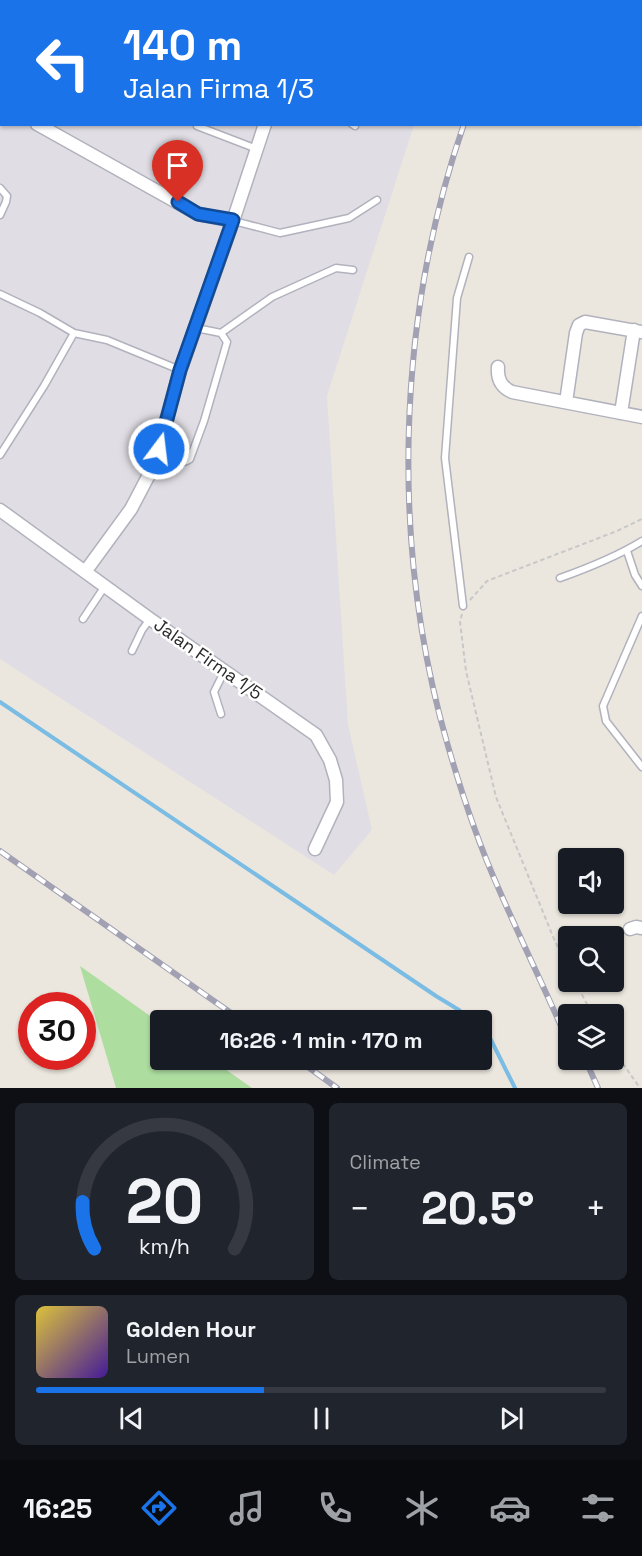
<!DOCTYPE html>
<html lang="en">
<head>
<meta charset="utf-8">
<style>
	body { margin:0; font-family:"Space Grotesk",sans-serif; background:#20242c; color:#f1f3f6; height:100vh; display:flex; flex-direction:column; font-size:22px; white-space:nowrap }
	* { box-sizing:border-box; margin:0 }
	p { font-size:20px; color:#9ea1a6 }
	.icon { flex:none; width:33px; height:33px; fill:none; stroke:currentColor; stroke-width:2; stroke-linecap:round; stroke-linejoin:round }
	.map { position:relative; height:1088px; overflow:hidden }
	.sheet { display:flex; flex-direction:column; gap:15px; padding:15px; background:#0d0f14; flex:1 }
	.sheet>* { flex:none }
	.guide { position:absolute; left:0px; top:0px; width:642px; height:126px; box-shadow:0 2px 4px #0004; background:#1a73e8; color:#fff; overflow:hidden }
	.tools { position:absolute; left:558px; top:848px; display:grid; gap:12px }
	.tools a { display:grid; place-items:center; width:66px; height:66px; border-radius:6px; background:#171b24; box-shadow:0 2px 4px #0004; font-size:30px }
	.speed { position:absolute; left:18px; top:992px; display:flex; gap:12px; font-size:30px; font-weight:700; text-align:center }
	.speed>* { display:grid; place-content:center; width:78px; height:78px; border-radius:50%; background:#171b24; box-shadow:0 2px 4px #0004; line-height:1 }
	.speed .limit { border:9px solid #d22; background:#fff; color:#111 }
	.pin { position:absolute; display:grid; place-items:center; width:51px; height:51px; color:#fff; margin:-62px -26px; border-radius:50% 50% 50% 0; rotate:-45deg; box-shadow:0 0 6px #0007 }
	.pin .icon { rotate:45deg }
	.me { position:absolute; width:66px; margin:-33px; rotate:15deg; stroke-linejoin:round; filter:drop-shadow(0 0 4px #0008) }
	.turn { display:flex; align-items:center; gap:21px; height:126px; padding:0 24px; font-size:27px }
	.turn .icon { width:78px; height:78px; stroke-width:2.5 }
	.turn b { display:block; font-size:42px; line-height:51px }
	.big { font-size:45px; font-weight:800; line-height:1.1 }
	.sheet .tile { flex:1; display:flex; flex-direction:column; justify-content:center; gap:9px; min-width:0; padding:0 21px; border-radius:9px; background:#20242c }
	.sheet .dial { align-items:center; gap:0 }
	.dial svg { height:156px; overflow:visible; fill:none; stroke:#363941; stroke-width:7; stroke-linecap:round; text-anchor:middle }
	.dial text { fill:#f1f3f6; stroke:none }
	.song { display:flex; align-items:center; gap:18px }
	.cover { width:72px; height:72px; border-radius:9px; background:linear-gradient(135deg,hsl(50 70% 55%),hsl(260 70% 35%)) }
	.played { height:6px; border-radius:3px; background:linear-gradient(90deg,#1a73e8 40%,#363941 40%) }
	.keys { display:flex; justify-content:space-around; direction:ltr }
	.heat { display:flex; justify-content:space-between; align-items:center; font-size:33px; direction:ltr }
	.sheet .tiles { flex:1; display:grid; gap:15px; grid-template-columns:1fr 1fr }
	.tile:last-child { grid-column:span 2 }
	.trip { position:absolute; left:150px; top:1010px; width:342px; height:60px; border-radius:6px; background:#171b24; box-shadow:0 2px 4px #0004; font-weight:800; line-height:60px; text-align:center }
	.tab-bar { display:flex; height:96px; justify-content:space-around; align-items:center; background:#090b0e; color:#9ea1a6 }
	.tab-bar .icon { width:42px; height:42px }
	.tab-bar .on { color:#1a73e8 }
	.tab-bar b { font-size:27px; color:#f1f3f6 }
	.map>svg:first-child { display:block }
</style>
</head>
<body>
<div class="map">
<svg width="642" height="1088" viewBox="0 0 642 1088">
	<rect width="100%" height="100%" fill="#ebe7de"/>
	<path fill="#e0dee4" d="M0,0h454v2h-452v122l412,1 -87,271 21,328 24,106 -38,45 -334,-216z"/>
	<path fill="#addd9f" d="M80,966l80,57v36h51l41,29h-136z"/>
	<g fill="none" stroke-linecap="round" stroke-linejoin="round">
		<path stroke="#7abce4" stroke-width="4" d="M0,702l436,294 23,14 11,10
			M482,1031l9,9 24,48"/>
		<defs>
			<path id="lane" d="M28,0l3,2
				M72,2v-2
				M352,124l3,2
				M197,126l60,23
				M0,188l7,8 -1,6 -6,13
				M234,221l46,12 69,-15 28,-18
				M0,294l40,19 34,20 33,7 73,30
				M221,333l51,-36 64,-29 17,2
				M159,449c10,9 18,19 31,10l14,-38 23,-79 -6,-9 -25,-5
				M0,455l44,-69 30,-53
				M627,551l8,24 7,11
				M560,578c28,-10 56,-21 82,-37
				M463,606l-18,-148 12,-160 12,-41
				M642,616l-39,90 3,15 36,46
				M83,619l22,-33
				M132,651l10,-21 8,-11
				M221,714l-7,-22 10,-20"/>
			<path id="street" d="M305,2v-2
				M618,2l1,-2
				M640,90h2
				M0,105l2,1
				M37,124l161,90 35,7
				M498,367c-1,12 3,20 14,25l130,25
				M566,402l10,-69 3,-8 6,-3 57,10
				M621,413l13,-83
				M0,510l150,109 166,116 14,25 6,20 1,22 -22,47
				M85,572l46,-63 22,-42 27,-96 53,-150 32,-97
				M630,929l6,-2 6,1"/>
		</defs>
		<use href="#lane" stroke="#b1b2bd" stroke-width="9"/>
		<use href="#street" stroke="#b1b2bd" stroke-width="15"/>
		<path stroke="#c8c8c8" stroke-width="2" stroke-dasharray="4.5 3" stroke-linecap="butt" d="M470,600l17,-19 130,-50 25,-12
			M462,614l-2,8 6,49 30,126 58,142 14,29
			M575,981l17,33
			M614,1051l26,37"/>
		<use href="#lane" stroke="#fff" stroke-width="6"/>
		<use href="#street" stroke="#fff" stroke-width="12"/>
		<defs>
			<path id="rail" d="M514,2l1,-2
				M464,124c-68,196 -74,423 -16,622 13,45 30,96 49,139 23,53 48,104 71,157
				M0,851l241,169
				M297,1059l40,29
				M585,1059l13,29"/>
		</defs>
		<use href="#rail" stroke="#a1a1b3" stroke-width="6"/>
		<use href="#rail" stroke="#fff" stroke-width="4" stroke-dasharray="11" stroke-linecap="butt"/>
	</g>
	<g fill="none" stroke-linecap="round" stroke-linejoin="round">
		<defs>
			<path id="route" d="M159,449l21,-79 53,-150 -35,-6 -20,-12"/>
		</defs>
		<use href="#route" stroke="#114b97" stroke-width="15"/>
		<use href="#route" stroke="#1a73e8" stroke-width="10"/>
	</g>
	<g text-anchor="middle" stroke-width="5" stroke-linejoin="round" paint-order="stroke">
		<g font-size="18" fill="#2a2a2a" stroke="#fff">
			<text transform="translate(208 659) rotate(35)" y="6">Jalan Firma 1/5</text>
		</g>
	</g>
</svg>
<div class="tools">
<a><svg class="icon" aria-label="sound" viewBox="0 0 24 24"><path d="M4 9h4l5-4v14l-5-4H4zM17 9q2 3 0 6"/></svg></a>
<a><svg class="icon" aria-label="search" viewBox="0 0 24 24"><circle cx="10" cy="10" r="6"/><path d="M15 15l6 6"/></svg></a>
<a><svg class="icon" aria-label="layers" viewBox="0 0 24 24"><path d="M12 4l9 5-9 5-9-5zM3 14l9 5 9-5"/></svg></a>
</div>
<div class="speed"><div class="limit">30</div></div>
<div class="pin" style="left:178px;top:202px;background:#d93025"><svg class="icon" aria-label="arrive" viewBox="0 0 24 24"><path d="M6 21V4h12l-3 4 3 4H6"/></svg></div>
<svg class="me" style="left:159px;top:449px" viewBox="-20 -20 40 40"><circle r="17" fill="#1a73e8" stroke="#fff" stroke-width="3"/><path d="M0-11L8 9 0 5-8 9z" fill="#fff"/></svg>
<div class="trip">16:26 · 1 min · 170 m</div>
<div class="guide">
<div class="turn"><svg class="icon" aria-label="left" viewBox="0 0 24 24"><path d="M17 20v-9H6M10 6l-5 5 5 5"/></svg><div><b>140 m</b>Jalan Firma 1/3</div></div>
</div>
</div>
<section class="sheet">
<div class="tiles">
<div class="tile dial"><svg viewBox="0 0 100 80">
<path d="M14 69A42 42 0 1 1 86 69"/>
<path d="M14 69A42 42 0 0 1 8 45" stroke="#1a73e8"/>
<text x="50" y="56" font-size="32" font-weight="700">20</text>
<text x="50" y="72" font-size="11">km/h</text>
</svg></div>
<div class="tile"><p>Climate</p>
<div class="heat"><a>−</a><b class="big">20.5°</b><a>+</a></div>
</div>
<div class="tile">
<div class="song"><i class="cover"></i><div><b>Golden Hour</b><p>Lumen</p></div></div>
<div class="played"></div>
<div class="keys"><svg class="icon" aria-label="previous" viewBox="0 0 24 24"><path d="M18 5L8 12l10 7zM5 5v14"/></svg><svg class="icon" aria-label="pause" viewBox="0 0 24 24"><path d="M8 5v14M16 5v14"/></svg><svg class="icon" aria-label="next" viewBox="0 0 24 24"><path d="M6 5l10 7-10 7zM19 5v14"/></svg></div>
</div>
</div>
</section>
<nav class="tab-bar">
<b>16:25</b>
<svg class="icon on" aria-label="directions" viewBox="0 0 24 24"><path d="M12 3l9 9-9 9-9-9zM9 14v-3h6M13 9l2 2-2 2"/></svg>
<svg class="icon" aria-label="music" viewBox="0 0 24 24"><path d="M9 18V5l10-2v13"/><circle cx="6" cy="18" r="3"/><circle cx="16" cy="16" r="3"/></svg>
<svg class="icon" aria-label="phone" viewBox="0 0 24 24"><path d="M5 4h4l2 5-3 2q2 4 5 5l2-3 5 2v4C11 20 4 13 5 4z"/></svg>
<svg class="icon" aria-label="climate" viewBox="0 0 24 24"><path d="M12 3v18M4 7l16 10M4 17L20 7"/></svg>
<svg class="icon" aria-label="car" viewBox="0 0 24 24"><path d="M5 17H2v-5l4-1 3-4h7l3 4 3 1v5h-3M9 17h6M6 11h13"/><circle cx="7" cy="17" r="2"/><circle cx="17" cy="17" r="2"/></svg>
<svg class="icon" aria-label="filters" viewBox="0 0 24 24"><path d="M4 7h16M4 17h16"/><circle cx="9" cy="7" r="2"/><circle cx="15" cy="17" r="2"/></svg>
</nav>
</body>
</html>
